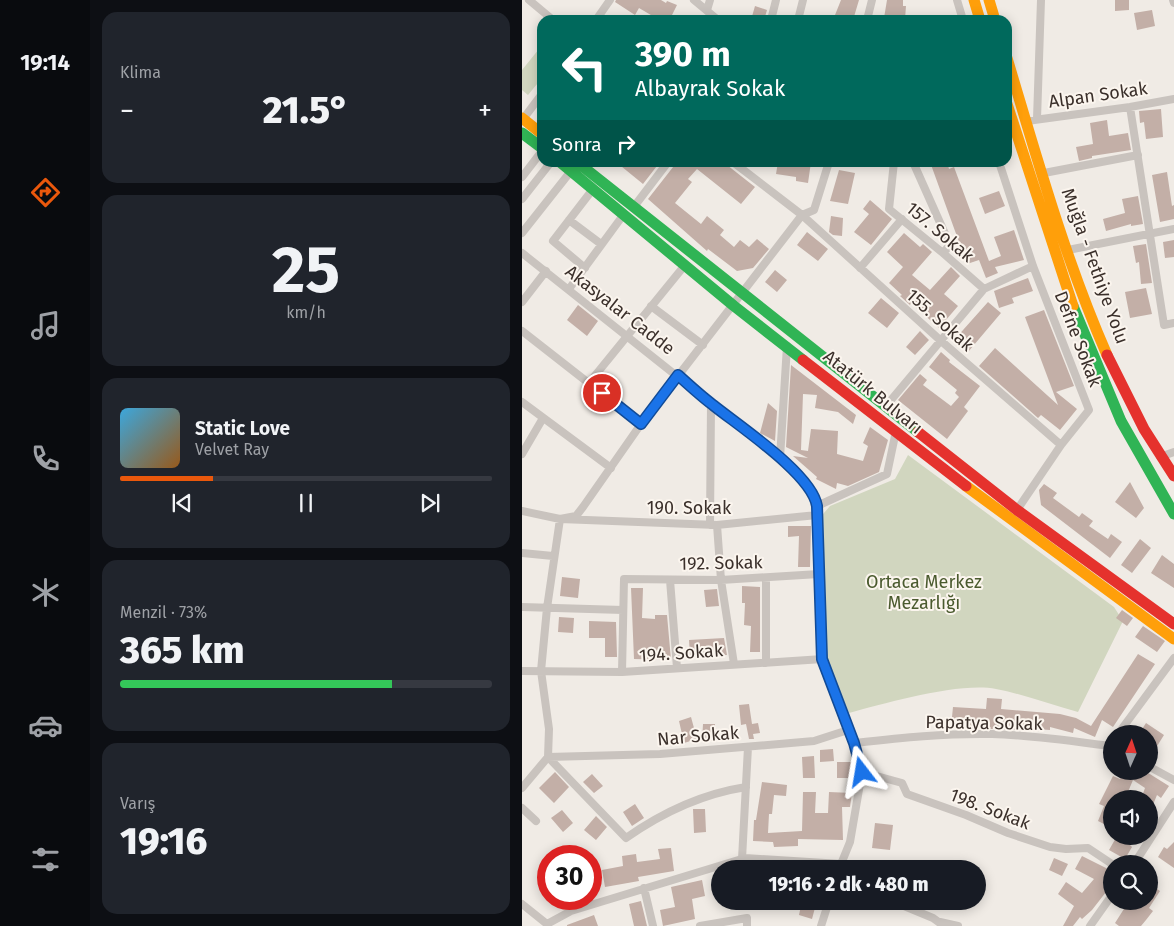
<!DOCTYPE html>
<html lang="tr">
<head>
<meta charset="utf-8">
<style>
	body { margin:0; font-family:"Fira Sans",sans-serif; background:#20242c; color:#f1f3f6; height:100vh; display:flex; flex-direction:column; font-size:19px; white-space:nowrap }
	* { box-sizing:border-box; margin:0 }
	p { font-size:16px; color:#9ea1a6 }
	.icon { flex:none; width:28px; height:28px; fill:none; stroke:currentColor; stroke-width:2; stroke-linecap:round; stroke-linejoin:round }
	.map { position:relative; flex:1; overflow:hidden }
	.side { display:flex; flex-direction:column; gap:12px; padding:12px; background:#0d0f14; width:432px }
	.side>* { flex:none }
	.guide { position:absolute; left:15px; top:15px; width:475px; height:152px; border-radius:15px; box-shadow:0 2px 12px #0003; background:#00695c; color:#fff; overflow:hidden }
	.needle { width:32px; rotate:3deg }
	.buttons { position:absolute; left:581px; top:725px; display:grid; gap:10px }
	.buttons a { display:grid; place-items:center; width:55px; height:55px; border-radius:50%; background:#171b24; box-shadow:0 2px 12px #0003; font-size:25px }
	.speed { position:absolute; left:15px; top:845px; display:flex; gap:10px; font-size:25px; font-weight:700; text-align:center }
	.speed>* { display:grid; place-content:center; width:65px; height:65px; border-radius:50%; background:#171b24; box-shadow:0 2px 12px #0003; line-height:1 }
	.speed .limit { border:8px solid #d22; background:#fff; color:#111 }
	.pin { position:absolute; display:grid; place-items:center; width:42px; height:42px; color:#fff; margin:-21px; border:2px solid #fff; border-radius:50%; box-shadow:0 1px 5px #0007 }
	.me { position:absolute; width:55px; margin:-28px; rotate:346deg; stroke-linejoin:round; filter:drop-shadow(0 0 4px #0008) }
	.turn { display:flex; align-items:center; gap:18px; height:105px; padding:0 15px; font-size:22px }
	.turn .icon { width:65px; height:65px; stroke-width:2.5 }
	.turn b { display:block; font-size:35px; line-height:42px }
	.then { display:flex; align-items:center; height:48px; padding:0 15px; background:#0003; gap:10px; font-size:19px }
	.big { font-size:38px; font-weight:800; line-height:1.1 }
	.side .card { flex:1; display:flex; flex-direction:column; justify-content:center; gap:8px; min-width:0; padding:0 18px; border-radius:15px; background:#20242c }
	.side .dial { align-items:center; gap:0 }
	.dial b { font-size:65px; line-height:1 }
	.song { display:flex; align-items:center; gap:15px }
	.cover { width:60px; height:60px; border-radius:8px; background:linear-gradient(135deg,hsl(200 70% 55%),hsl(30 70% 35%)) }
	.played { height:5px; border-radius:2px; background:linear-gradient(90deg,#ea580c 25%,#363941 25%) }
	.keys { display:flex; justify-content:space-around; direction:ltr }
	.heat { display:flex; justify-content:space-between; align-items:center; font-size:28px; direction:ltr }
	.charge { height:8px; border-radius:4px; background:linear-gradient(90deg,#34c759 73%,#363941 0) }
	.trip { position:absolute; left:189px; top:860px; width:275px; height:50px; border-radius:25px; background:#171b24; box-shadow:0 2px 12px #0003; font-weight:800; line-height:50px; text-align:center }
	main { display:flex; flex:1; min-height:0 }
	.tab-bar { display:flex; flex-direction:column; width:90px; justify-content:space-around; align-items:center; background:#090b0e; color:#9ea1a6 }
	.tab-bar .icon { width:35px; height:35px }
	.tab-bar .on { color:#ea580c }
	.tab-bar b { font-size:22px; color:#f1f3f6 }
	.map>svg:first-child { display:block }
</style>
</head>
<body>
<main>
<nav class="tab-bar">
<b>19:14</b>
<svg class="icon on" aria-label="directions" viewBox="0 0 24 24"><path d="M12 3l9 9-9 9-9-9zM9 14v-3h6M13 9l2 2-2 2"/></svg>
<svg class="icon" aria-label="music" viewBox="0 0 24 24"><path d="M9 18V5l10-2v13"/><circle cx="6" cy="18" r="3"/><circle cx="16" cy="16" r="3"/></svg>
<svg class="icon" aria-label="phone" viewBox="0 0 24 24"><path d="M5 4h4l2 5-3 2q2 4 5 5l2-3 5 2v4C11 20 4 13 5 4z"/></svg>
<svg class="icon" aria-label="climate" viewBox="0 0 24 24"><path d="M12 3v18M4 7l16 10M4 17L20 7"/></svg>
<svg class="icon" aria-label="car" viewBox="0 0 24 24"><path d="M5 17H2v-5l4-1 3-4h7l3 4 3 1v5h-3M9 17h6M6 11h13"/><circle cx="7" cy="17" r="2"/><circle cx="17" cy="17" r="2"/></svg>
<svg class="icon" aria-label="filters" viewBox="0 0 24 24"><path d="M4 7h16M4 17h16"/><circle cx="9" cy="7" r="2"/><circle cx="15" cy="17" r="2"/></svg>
</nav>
<section class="side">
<div class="card"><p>Klima</p>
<div class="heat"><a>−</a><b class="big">21.5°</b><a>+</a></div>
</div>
<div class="card dial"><b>25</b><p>km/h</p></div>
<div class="card">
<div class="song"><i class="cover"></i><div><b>Static Love</b><p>Velvet Ray</p></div></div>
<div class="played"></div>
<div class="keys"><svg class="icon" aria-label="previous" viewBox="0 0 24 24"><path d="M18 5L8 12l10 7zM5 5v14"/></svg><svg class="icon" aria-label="pause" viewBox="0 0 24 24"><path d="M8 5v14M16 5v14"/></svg><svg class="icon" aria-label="next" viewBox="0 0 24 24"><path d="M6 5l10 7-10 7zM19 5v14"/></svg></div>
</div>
<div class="card"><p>Menzil · 73%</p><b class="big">365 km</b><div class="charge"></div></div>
<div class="card"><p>Varış</p><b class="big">19:16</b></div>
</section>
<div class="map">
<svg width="652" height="926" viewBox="0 0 652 926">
	<rect width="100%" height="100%" fill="#f0ebe5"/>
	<path fill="#d1d6bf" d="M17,49l3,2v27l-14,17 -6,-5v-20z
		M386,455l206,152 9,14 -45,91c-27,-7 -55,-18 -82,-23 -37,-7 -109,14 -147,24l-22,-53 -10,-139 13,-15 65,-27z"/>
	<path fill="#c3afa7" d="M94,0h45l5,3 1,-2 10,4 -5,10 7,5h-9l-12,-5 -2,3 -17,-10 -4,7 -20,-13z
		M319,0h18l-6,20h-20z
		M365,0h16v6h3l-1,13 -21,-1z
		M593,0h14v10l-14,1z
		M233,6l12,4 -3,10h-13z
		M630,10l3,16 -18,4 -3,-17z
		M639,109l2,28 -17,2 -2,-17 -4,1 -1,-12z
		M585,120l2,16 19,-3 3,17 -39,6v2l-13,3 -3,-14 17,-3 -3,-21z
		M94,162h44l-17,22z
		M155,162h51l-1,3 28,22 -14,17 -44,-35 -9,10 4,3 -17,21 26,21 6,-8 17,14 -4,5 14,12 6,-7 9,7 8,-8 12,10 -16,19 -16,3 -29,-22 -1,2 -59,-52z
		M256,162h33l-3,21 -12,-2v-4l-20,-3z
		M408,162h17l2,7 5,-2 35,94 12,-5 -7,-19 20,-7 10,30 -29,7 3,6 -12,5 -7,-18 -12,4z
		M317,170l16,3 -7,31 -18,-3z
		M645,172l5,34 2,-1v14l-14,3 -8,-47z
		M477,191l6,15 -20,8 -6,-16z
		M616,196l5,28 -12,2v-2l-25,7 -3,-12 22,-6 -3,-14z
		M348,200l22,19 -21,26 -17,-13 15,-18 -6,-5z
		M309,216l12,2 -1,18 -9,-1 -4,-3z
		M285,232l21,17 -10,12 -21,-16z
		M382,233l16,14 3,-3 9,8 -20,23 18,15 21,-23 9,9 -16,18 14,12 -19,22 -28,-25 -1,2 -10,-9 2,-1 -13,-12 14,-16 -16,-15z
		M652,240v17l-9,1 -2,-16z
		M624,244l6,39 -11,1 -2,-22 -3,1 -3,-17z
		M253,270l12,10 -10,12 -12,-10z
		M506,278l5,13 -21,7 2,5 -15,5 -5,-17z
		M624,288l6,26 -22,4 -5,-26z
		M359,298l18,15 -12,15 -19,-15z
		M466,302l13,11 -33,39 -13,-13z
		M56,305l20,16 -11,15 -20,-16z
		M522,310l30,76 -18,6 21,17 -17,21 -19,-15 -3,3 -59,-52 16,-18 63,57 -33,-88z
		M398,331l9,9 -14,15 -9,-8z
		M419,352l9,8 -1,2 31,24 -16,21 4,4 -21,28 -49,-39 22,-26 7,6 -4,5 28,21 8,-9 -4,-4 2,-3 -28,-23z
		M269,365l65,50 -3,9 -15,-12 -23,-4 2,-13 -14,-1 -2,56 7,1 3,-22 27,2 -1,23 26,7 5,-15 -5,-3 7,-16 18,13 -9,32 -31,14 -11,-3 -1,6 -20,-10 1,-2 -24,-21 15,2 -22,-11z
		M246,403l9,8 -2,30 -15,-8z
		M608,482l14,26 -8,10 -21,-16z
		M522,484l13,9 -4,5 26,19 3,-4 11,8 -4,5 19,13 3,-5 11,8 -12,16 -69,-53 -2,-15z
		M266,526h23l-1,41h-12l1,-31 -11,1z
		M618,539l11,9 -19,25 -11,-8z
		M640,555l12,9v24l-23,-15z
		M40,577l18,2 -2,19 -18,-2z
		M220,586l18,1v65h-10l1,-26 -7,-1 1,-22h-3z
		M109,588h12l-1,30 13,1v-4h12l4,45 -37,-1z
		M195,589l2,17 -13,1 -2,-17z
		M600,610l11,8 -6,8 -11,-8z
		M37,617l15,1 -1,15 -15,-1z
		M67,621l27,1 1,35h-12v-19h-16z
		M621,626l22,15 -8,11 -22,-15z
		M202,638l3,17 -37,1 -1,-16z
		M616,654l17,10 -42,63 -11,-7 -7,17 -21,-9 -1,5 -23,-6v3l-15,-1v2l-84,-4 2,-20 33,2 1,-11 15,1 -1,10 59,5 16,4 15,8z
		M227,704l3,20 6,-1 2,10 -7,1 1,5h-5l-3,-15 -5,1 -2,-20z
		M169,717l6,22 -13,4 -5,-22z
		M624,723l18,12 -10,16 -4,-3v-14h-11z
		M181,724h12l-1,17h-12z
		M311,749l1,12 -14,1v-12z
		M292,756l1,22h-12l-1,-21z
		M315,762h15v16h-15z
		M602,771h21l24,15 -8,12 -4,-3 -7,17v-13h-9l4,-11 -12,-8 -8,19h-13v29l-14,-7 6,-15 -5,-2 14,-28 7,3z
		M33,772l14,15 -15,16 -15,-15z
		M70,774l11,12 -9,7 -11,-11z
		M240,782l25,3 -1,11 -12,-1 -2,19h-3l-1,19 34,-2 1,-39h13l-1,21h13l1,-21 23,1 -2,14h-8l1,33 -45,-1v7l-24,1 -1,-5 -20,-1 1,-21h2z
		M113,804l9,14 -12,8 -9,-14z
		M171,809h12l1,23 -12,1z
		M40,810l11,13 -10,9 -12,-14z
		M74,816l11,11 -11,13 -12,-10z
		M353,823l18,2 -3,25 -18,-2z
		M595,836h16l-3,9 2,2 -7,12 -16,-9z
		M652,842v26l-16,-11 6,-10 3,2z
		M149,848l3,23 -36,6 1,4 -34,6 -3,-17 21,-4 -1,-10 14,-2 1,8 23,-3 -2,-10z
		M560,856l30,15v7l-8,12 2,2 -14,18 -10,9 -2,-2 -7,9h-10l11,-20 -16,-12 8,-12 16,11 12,-14 -19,-10z
		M532,858l14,6 -6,12 -13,-6z
		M180,880l3,16 -13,3 3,20 -32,7 -3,-16 15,-3 -4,-20z
		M628,884l10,7 -11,17 4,3 -7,9 -5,6h-22l-4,-3 14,-22h21z
		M119,901l6,25h-13l-5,-22z
		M280,901l14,3 -4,15 -13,-4z
		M323,901h26l-4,9z
		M72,915l4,11h-31v-1z"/>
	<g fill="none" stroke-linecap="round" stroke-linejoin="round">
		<path stroke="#c9c3be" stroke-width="8" d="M7,0l24,20
			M172,0l24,20
			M435,0l6,20
			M651,0l1,3
			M185,10l3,-10
			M74,20l14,-20
			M249,20l5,-20
			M276,20l5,-20
			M345,20l5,-20
			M608,107l34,218 10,-2
			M1,119l19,-25
			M515,119l4,-119
			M505,121l103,-14 44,-8
			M211,162l69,53 138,125 121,105
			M372,162l-5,47 54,44 41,36
			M391,162l37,83 -7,8
			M477,162l34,104 56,144 -28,35 -44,65
			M522,173l94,-18
			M0,177l20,-26
			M0,199l29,-37
			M111,208l35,-46
			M47,220l32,24
			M0,233l49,-62
			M546,250l106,-21
			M0,253l258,205 27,27 9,14 7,160 32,84 7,29 -12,70 -11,27
			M63,268l-32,-27 40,-52
			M338,268l42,-49
			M47,289l55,-75
			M0,302l24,-31
			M129,306l52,39
			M0,331l119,93
			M67,383l96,-118
			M0,402l89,66
			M364,406l98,-117 49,-23
			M0,454l21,-36
			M638,457l14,-5
			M258,458l7,-112
			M295,506l70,-32 9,-43
			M0,511l38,8 157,6 100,-10
			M188,525l1,-121
			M195,525l4,55 13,84
			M0,553l31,3
			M244,578v85
			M148,580l7,88
			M0,607l101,3
			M0,671l100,1 201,-13
			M100,672l2,-93 97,1 98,-6
			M596,734l56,-76
			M333,743c45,-5 91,-10 137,-9 39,1 79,7 118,12l2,-3
			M26,757l112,-3 154,-13 34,-11
			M26,757l78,81c37,-26 75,-44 120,-51
			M628,767l24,13
			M340,772l40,11 5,11 59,21 42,18 42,14 16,2 22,-1 24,16
			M0,788l26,-31 1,-28 -8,-58 6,-63 13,-89 16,-3 7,-9 58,-83 161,-209 12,-5 15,-48
			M0,808l14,13
			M220,859l6,-112
			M612,864l40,-62
			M122,888l9,38
			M370,901l41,17 11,8
			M0,904l25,20 24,-13 174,-53 96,6 15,5
			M418,922l18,4
			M178,926l47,-8v8
			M299,926l8,-25
			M568,926l22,-31"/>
		<path stroke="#30b455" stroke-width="11" d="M0,133l20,15
			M38,162l174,144 69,54
			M55,162l341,270
			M551,306l48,115 53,93"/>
		<path stroke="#ff9f0a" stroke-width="11" d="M452,0l6,20
			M467,0l6,20
			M485,58c30,100 58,201 100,297
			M485,104l66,202
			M0,118l20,16
			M444,486l208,153"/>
		<path stroke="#e5322d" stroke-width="11" d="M585,355l37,74 30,47
			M281,360l163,126
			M396,432l99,78 157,114"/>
	</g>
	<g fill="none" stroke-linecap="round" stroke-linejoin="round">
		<defs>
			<path id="route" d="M80,393l39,31 37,-49c11,10 23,21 35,30 26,21 99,69 104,101l5,153 32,84 8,29"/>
		</defs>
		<use href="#route" stroke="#114b97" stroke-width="12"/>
		<use href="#route" stroke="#1a73e8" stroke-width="9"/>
	</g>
	<g text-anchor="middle" stroke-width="4" stroke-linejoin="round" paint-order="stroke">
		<g font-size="18" fill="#3b302b" stroke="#fbf5ee">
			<text transform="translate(576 95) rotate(-8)" y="6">Alpan Sokak</text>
			<text transform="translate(418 232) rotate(40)" y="6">157. Sokak</text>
			<text transform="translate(573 266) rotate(70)" y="6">Muğla - Fethiye Yolu</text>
			<text transform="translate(98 310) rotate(38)" y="6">Akasyalar Cadde</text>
			<text transform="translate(418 320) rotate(42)" y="6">155. Sokak</text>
			<text transform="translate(556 339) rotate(69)" y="6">Defne Sokak</text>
			<text transform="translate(351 392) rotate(39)" y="6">Atatürk Bulvarı</text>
			<text x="167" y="514">190. Sokak</text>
			<text transform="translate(199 563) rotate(-1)" y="6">192. Sokak</text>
			<text transform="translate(159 653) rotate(-4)" y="6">194. Sokak</text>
			<text transform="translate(462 723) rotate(1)" y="6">Papatya Sokak</text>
			<text transform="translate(176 736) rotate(-5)" y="6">Nar Sokak</text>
			<text transform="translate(468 809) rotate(21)" y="6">198. Sokak</text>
		</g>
		<g font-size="18" fill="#4a5a2e" stroke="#fbf5ee">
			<text x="402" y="588">Ortaca Merkez<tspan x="402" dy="21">Mezarlığı</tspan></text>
		</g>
	</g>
</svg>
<div class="buttons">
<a><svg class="needle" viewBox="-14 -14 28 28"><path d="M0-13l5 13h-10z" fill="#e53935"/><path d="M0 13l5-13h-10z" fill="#9ea1a6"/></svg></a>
<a><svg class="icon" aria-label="sound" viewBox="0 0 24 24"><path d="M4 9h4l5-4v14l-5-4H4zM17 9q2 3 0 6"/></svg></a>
<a><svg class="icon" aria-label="search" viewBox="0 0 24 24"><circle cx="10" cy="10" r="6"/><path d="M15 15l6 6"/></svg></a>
</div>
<div class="speed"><div class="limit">30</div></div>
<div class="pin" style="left:80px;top:393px;background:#d93025"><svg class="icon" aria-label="arrive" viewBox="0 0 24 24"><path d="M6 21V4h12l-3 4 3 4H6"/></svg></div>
<svg class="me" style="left:340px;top:772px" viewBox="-20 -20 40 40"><path d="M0-17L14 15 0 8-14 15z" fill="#1a73e8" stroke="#fff" stroke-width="4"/></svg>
<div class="trip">19:16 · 2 dk · 480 m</div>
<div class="guide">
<div class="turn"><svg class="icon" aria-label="left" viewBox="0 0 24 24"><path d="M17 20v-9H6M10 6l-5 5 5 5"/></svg><div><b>390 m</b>Albayrak Sokak</div></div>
<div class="then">Sonra<svg class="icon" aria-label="right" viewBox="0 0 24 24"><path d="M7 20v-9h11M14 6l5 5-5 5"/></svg></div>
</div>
</div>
</main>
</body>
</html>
